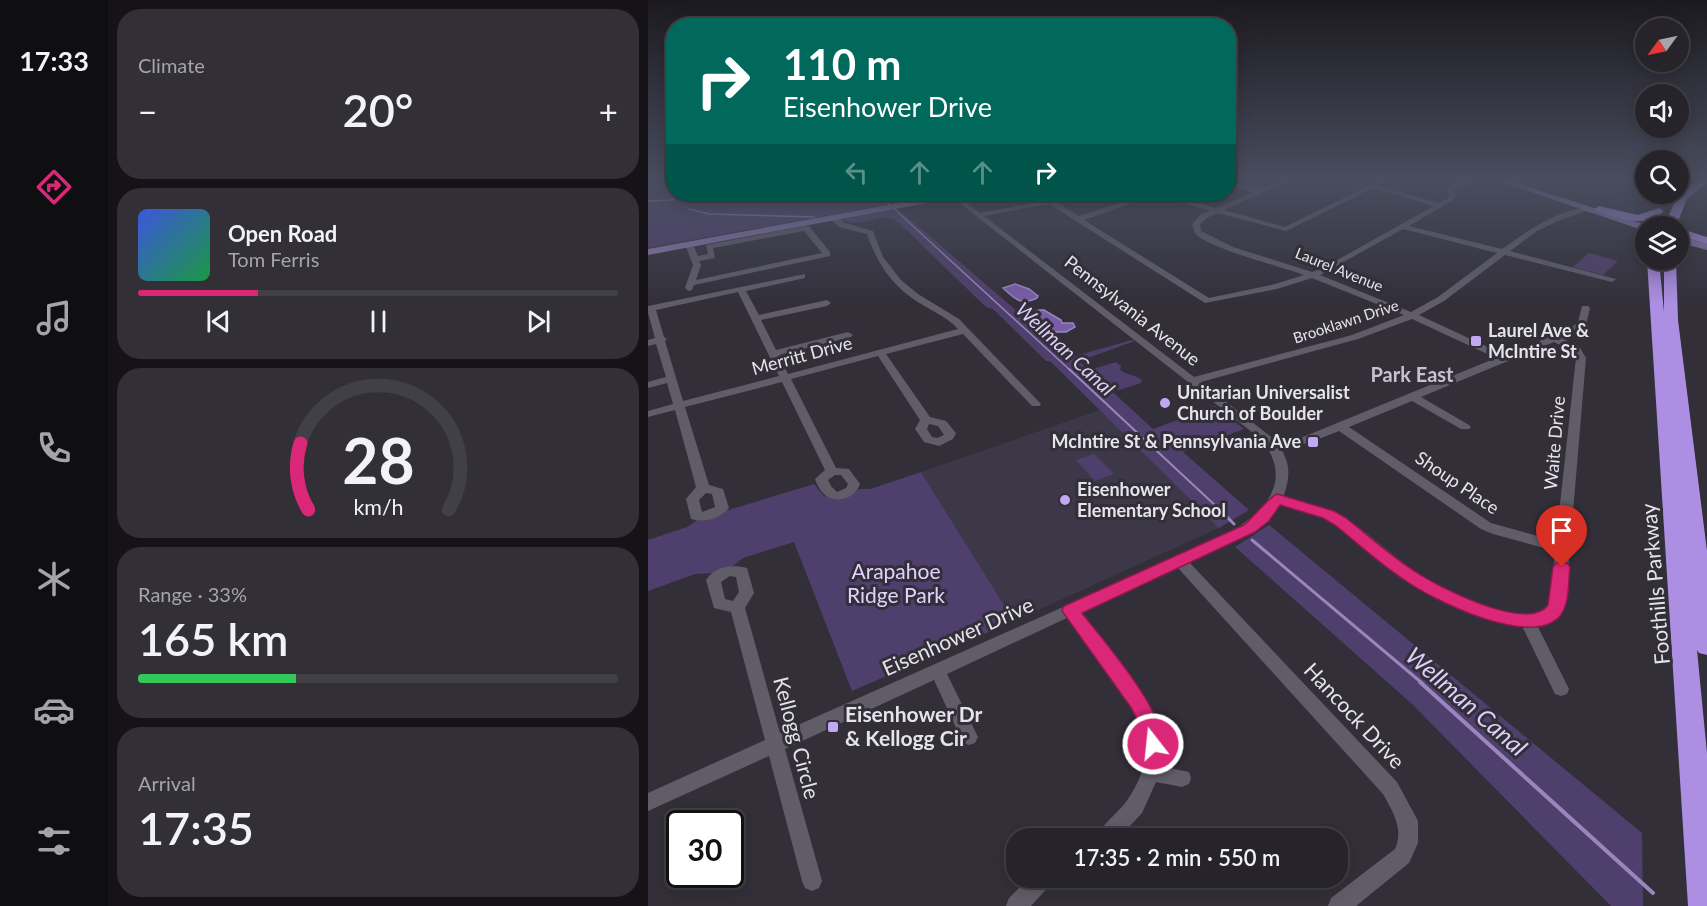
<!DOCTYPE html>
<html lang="en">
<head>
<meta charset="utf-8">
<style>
	body { margin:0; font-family:Lato,sans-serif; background:#322f37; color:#f1f3f6; height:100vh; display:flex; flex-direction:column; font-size:22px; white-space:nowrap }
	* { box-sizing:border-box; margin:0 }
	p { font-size:20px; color:#a4a4a9 }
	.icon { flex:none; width:33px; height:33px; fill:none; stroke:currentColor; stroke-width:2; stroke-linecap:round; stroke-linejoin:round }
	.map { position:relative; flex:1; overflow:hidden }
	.details { display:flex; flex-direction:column; gap:9px; padding:9px; background:#151318; width:540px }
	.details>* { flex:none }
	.top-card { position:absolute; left:18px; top:18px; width:570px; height:183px; border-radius:24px; box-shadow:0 3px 15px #0003,0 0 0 2px #424047; background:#00695c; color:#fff; overflow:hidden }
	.needle { width:39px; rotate:237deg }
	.fabs { position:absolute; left:987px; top:18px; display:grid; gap:12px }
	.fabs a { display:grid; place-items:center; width:54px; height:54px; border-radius:50%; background:#26232b; box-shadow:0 3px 15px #0003,0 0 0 2px #424047; font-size:30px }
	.speed { position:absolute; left:18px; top:810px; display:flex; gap:12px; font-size:30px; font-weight:700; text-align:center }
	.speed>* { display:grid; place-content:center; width:78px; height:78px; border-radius:50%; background:#26232b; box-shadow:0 3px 15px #0003,0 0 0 2px #424047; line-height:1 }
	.speed .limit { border:3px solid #111; border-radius:9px; background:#fff; color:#111 }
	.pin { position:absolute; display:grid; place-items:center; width:51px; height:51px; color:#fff; margin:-62px -26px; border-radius:50% 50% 50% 0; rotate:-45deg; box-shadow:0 0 6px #0007 }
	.pin .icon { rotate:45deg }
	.me { position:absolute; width:66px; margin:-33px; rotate:344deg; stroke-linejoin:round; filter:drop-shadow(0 0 4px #0008) }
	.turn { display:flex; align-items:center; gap:21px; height:126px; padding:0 18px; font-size:27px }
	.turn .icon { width:78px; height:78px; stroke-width:2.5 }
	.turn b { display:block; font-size:42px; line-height:51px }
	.lanes { display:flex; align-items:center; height:57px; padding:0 18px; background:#0003; justify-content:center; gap:30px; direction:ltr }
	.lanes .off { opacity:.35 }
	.big { font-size:45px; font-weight:600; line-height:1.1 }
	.details .tile { flex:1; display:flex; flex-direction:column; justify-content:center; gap:9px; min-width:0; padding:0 21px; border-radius:24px; background:#322f37 }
	.details .dial { align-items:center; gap:0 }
	.dial svg { height:156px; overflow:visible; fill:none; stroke:#424047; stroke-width:7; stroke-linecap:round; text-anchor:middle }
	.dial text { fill:#f1f3f6; stroke:none }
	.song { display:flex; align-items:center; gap:18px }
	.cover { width:72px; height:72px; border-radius:9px; background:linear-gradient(135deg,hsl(230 70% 55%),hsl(140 70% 35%)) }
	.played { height:6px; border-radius:3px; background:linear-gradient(90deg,#db2777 25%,#424047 25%) }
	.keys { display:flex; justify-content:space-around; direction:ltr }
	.heat { display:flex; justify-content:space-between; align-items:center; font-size:33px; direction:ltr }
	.charge { height:9px; border-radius:4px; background:linear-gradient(90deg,#34c759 33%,#424047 0) }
	.trip { position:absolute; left:358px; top:828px; width:342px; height:60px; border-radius:24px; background:#26232b; box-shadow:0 3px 15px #0003,0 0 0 2px #424047; font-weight:600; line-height:60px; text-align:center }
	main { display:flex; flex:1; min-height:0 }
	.tabs { display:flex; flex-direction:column; width:108px; justify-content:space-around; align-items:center; background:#0f0e11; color:#a4a4a9 }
	.tabs .icon { width:42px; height:42px }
	.tabs .active { color:#db2777 }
	.tabs b { font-size:27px; color:#f1f3f6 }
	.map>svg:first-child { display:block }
</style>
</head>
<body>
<main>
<nav class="tabs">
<b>17:33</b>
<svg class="icon active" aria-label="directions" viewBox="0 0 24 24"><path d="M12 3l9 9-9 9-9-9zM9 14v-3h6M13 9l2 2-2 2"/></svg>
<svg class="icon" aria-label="music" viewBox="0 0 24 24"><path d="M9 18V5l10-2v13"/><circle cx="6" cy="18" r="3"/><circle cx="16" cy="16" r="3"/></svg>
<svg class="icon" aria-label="phone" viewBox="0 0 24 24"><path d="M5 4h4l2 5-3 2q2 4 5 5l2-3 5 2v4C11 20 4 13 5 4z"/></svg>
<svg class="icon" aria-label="climate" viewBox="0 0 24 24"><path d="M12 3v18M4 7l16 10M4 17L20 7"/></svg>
<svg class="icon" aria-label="car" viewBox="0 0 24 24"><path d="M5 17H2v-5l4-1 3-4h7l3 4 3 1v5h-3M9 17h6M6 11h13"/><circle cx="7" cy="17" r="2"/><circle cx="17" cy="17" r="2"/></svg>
<svg class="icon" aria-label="filters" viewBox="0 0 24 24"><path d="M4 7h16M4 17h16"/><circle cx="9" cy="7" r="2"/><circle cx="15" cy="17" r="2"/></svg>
</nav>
<section class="details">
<div class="tile"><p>Climate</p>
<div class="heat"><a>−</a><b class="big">20°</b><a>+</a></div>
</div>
<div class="tile">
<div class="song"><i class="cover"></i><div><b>Open Road</b><p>Tom Ferris</p></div></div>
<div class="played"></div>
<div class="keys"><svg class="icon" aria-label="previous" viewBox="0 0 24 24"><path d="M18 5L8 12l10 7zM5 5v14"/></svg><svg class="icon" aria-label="pause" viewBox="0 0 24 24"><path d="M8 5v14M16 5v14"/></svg><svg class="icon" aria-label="next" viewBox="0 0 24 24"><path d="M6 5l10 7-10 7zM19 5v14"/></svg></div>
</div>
<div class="tile dial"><svg viewBox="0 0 100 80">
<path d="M14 69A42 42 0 1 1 86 69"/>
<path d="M14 69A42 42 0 0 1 10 35" stroke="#db2777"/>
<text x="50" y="56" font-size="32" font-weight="700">28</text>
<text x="50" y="72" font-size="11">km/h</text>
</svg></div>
<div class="tile"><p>Range · 33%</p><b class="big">165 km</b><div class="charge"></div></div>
<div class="tile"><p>Arrival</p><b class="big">17:35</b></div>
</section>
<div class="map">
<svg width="1059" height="906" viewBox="0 0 1059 906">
	<rect width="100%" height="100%" fill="#322f39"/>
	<path fill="#3d3847" d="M452,410l119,118 -205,93 -93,-149z"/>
	<path fill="#4f3f6c" d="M0,178h25l1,16h209l11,9 -246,45z
		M249,208l113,97 58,53 64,-18 3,1 -56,20 74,68 62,-23 29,23 -61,23 66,58 -30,18 -169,-167h-4l-53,-52 -7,-2 -90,-87c-19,-9 -35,11 -54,-1z
		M941,253l29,8 -15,14 -30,-8z
		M468,362l5,4 -1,4c6,5 14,4 22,10l-1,3 -22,7 -4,-2 -22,-19z
		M446,454l20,20 -19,7 -19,-21z
		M273,472l93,149 -162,70 -58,-149 -51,16 -10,8 -19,7 -19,1 -47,17v-51l39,-13 12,-8 115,-35 10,12 11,3 15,-3 9,-7h11z
		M621,525l373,308 1,73h-32l-198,-201 -178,-158z"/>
	<path fill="#795da9" stroke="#9a86bd" stroke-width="1.5" d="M367,284l14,5 9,7 -1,2c-16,8 -22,1 -34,-10z
		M391,310h5l17,10 1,3h11l2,4 -9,5h-13l-15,-15 -7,-4z"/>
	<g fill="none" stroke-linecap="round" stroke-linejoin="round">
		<path stroke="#9a86bd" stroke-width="1.5" d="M230,194l193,177
			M0,201l26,-1
			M41,209l20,5 105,3"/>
		<path stroke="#9a86bd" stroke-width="2" d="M421,369l149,139"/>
		<path stroke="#9a86bd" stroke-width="3" d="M569,507l17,17
			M604,540l170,143"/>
		<path stroke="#9a86bd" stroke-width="4" d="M772,682l233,211"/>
		<path fill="#605d68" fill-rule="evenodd" d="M639,178h7l-70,32 61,17 99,-49h7l-13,8 61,17 10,-5 -1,-9c9,-8 25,-11 38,-11l-32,12 2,6 -3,4 -44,26 93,23c24,-17 58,-42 88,-41v2l-30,10 -23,11 -27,20 106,28 -4,3 -107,-27 -61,46 -25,14 86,40 66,-27 7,-6 4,-16h6l2,2 -4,17 -9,7 -15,6 18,10 6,10 -21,249 -16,14 -12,4 32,64 -2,5 -6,2 -6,-2 -33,-68c-48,-4 -96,-29 -133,-59 -19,-15 -36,-33 -58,-45 -16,-9 -35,-13 -52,-18 -20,31 -57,43 -90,58l208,220 21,39v22l-9,20 -53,43h-28l3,-8 64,-49c9,-20 -2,-37 -12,-55l-205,-226 -98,45c35,43 86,93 80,153l29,6 2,6 -2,6 -7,3 -26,-5 -14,31 -23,25h-23c7,-16 23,-25 32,-39 4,-6 8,-13 11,-20 24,-52 -42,-123 -72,-161l-120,56 31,63 -3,6 -6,2 -6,-2 -29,-63 -149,69 37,132 -3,7 -7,3 -7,-3 -3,-7 -33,-125 -121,55v-18l117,-53 -34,-128 -17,-4 -8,-28c9,-14 26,-16 41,-12l7,25 -9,15 35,125 447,-199c38,-22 67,-52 35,-94l-314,-246h7l4,3 31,-3 -3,2 -24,4 17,13 64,-12 -9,-7h7l9,5 31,-5h11l-3,2 -34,6 23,14 68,-22h16l53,14 38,-16 -26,-7v-4l32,8zM725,188l61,18 -113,63 -9,3 -79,-25 -32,-16 -1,-7 7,-6 11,-5 68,18zM506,195l56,16 -9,3 -9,10c1,1 2,8 3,9 11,15 88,34 109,42l-29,9 -66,14 -125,-78zM401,204l156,99 72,-14 35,-11 92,37 -52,20 -158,42 -210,-161zM755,229l94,24 -59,44 -27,15 -91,-37zM764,319l84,39 -193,79 -27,6 -6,-7 -69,-54 157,-43zM906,342l19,10 3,6 -20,183 -65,-18 -142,-96 63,-26 49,28h8l2,-2 -2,-2 -48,-28zM691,431l142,98 12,5 62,17 -5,54c-4,2 -8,6 -11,8 -34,13 -106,-28 -132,-47 -22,-16 -40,-35 -63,-48 -19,-11 -40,-16 -61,-21 7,-17 8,-32 -2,-48l30,-7zM82,576l6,1 3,15 -6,9 -8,-2 -4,-17z
			M182,215h6l9,8 28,8 10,26 18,23 17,14 41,25 82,85 -1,2h-8l-69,-72 -77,20 44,63 16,4 10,12 -3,6 -14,7 -15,-4 -9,-13 5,-9 -42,-64 -87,23 45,89 13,1 11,15c-4,13 -21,20 -34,12 -5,-4 -9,-11 -11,-17l10,-9 -43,-88 -97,25 24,78 14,4 6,19c-10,11 -24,15 -38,11l-5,-20 10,-12 -21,-77 -27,7v-6l25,-7 -6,-21 -19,5v-6l18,-5 -10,-33 -8,2v-6l7,-2 -7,-25v-7l157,-32v4l-59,13 13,24 68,-15 4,3 -4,3 -66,14 15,30 72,-18 5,3 -2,2 -72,18 9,19 170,-45c-13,-14 -31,-20 -46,-31 -23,-16 -36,-38 -45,-64l-28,-7 -9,-8zM90,292l41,84 -96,25 -18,-60 2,-2 -3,-2 -8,-27zM281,424l9,2 6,9 -7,3 -5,-1 -5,-8zM187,475h6l7,9 -2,4 -9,4 -6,-6 -3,-6zM58,493l6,1 3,13 -13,5 -3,-12z
			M158,226h3l21,26v4l-136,29 -2,5 -3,1 -4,-3 8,-23 -8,-21 1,-2h6l6,14 10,-2 -2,-9zM156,231l18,22 -126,27 5,-15 -2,-4 16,-3 -2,-10z
			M381,878h24l-3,7 -19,21h-25l3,-8z"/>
		<path fill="#8e7ab2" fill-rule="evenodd" d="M842,178h11l149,48h-4v5l-4,-1z
			M299,194h17l-5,3 -311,58v-6z
			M1030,235l29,9v6l-29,-8z"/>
		<path fill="#ac8ee3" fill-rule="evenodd" d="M1055,178h4v5l-20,16 -11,27h-10c4,-21 17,-38 37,-48z
			M951,206l39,9 21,-7 5,3c-18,19 -47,6 -69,0l-1,-2z
			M1030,228l29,9v7l-29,-9z
			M999,260h12l5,52v-52h12l2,60 29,231v104l-8,-2 -2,-3 10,103v153h-19z"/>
	</g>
	<linearGradient id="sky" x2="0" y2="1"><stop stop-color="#1c1a1f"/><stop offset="0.59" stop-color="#494d5f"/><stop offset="1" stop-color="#494d5f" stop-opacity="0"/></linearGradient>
	<rect width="1059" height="304" fill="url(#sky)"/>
	<path fill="#db2777" stroke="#8e194d" stroke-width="1.5" d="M629,494l57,17 12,7c23,18 45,38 70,54 22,15 112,61 132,33l5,-38 3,-4h11l3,4c-2,15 0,37 -10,49 -29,33 -128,-16 -157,-37 -24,-16 -46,-36 -68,-54l-12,-7 -43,-13 -11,16 -14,11 -173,81c19,25 92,107 78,137l-7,3 -7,-3 -6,-24 -8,-17 -70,-98 2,-5 180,-81c9,-7 26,-29 33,-31z"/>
	<g fill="#c1a8f3" stroke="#322f39" stroke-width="2">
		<rect x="822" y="335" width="12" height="12" rx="3"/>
		<circle cx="517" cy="403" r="6"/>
		<rect x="659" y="436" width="12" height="12" rx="3"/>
		<circle cx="417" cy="500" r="6"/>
		<rect x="179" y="721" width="12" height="12" rx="3"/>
	</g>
	<g text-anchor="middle" stroke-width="6" stroke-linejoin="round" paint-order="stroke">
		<g font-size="15" fill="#e6e4eb" stroke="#322f39">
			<text transform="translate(691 270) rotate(22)" y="5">Laurel Avenue</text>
			<text transform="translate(698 322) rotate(-18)" y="5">Brooklawn Drive</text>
		</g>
		<g font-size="18" fill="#e6e4eb" stroke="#322f39">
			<text transform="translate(484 311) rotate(38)" y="6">Pennsylvania Avenue</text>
			<text transform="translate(154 356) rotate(-15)" y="6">Merritt Drive</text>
			<text transform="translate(907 443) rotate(-85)" y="6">Waite Drive</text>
			<text transform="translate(809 483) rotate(34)" y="6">Shoup Place</text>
		</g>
		<g font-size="18" font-weight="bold" fill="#e6e4eb" stroke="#322f39" text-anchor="start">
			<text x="840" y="337">Laurel Ave &amp;<tspan x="840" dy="21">McIntire St</tspan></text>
			<text x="529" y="399">Unitarian Universalist<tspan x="529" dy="21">Church of Boulder</tspan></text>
			<text x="653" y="448" text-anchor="end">McIntire St &amp; Pennsylvania Ave</text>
			<text x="429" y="496">Eisenhower<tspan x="429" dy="21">Elementary School</tspan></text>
		</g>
		<g font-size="20" font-style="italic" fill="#dccff9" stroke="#322f39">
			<text transform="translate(417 349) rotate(43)" y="7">Wellman Canal</text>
		</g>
		<g font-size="20" font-weight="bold" fill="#c6c2cf" stroke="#322f39">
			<text x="764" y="382">Park East</text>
		</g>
		<g font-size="21" fill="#e0d2fd" stroke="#322f39">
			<text x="248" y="579">Arapahoe<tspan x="248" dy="24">Ridge Park</tspan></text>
		</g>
		<g font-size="21" fill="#e6e4eb" stroke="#322f39">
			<text transform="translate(1008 584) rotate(-95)" y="7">Foothills Parkway</text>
			<text transform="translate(310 637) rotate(-24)" y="7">Eisenhower Drive</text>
			<text transform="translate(706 716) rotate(47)" y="7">Hancock Drive</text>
			<text transform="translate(148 738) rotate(75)" y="7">Kellogg Circle</text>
		</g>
		<g font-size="21" font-weight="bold" fill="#e6e4eb" stroke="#322f39" text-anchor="start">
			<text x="197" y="722">Eisenhower Dr<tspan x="197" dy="24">&amp; Kellogg Cir</tspan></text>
		</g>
		<g font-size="24" font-style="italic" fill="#dccff9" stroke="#322f39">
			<text transform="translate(818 702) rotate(41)" y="8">Wellman Canal</text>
		</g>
	</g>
</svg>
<div class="fabs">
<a><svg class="needle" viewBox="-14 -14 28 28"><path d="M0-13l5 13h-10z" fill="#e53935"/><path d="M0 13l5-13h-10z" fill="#a4a4a9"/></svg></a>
<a><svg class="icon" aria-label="sound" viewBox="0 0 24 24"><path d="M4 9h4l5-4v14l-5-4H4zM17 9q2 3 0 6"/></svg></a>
<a><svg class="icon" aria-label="search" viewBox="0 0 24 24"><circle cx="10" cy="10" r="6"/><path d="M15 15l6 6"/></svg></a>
<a><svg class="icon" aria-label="layers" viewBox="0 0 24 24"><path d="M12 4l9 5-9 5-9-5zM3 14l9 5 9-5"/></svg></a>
</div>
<div class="speed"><div class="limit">30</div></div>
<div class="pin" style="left:914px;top:567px;background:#d93025"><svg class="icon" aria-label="arrive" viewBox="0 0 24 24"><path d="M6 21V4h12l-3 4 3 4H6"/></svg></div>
<svg class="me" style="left:505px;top:744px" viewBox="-20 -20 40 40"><circle r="17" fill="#db2777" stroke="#fff" stroke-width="3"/><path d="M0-11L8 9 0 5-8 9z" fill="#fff"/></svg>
<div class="trip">17:35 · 2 min · 550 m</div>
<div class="top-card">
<div class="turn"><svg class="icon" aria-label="right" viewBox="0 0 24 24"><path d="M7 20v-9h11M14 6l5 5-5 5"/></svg><div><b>110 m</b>Eisenhower Drive</div></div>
<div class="lanes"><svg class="icon off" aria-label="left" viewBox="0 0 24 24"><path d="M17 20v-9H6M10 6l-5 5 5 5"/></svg><svg class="icon off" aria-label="ahead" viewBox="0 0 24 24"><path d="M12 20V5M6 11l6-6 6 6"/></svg><svg class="icon off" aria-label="ahead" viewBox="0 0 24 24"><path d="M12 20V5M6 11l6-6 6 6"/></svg><svg class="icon" aria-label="right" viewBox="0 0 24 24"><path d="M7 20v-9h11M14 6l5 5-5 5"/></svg></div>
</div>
</div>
</main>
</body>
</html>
